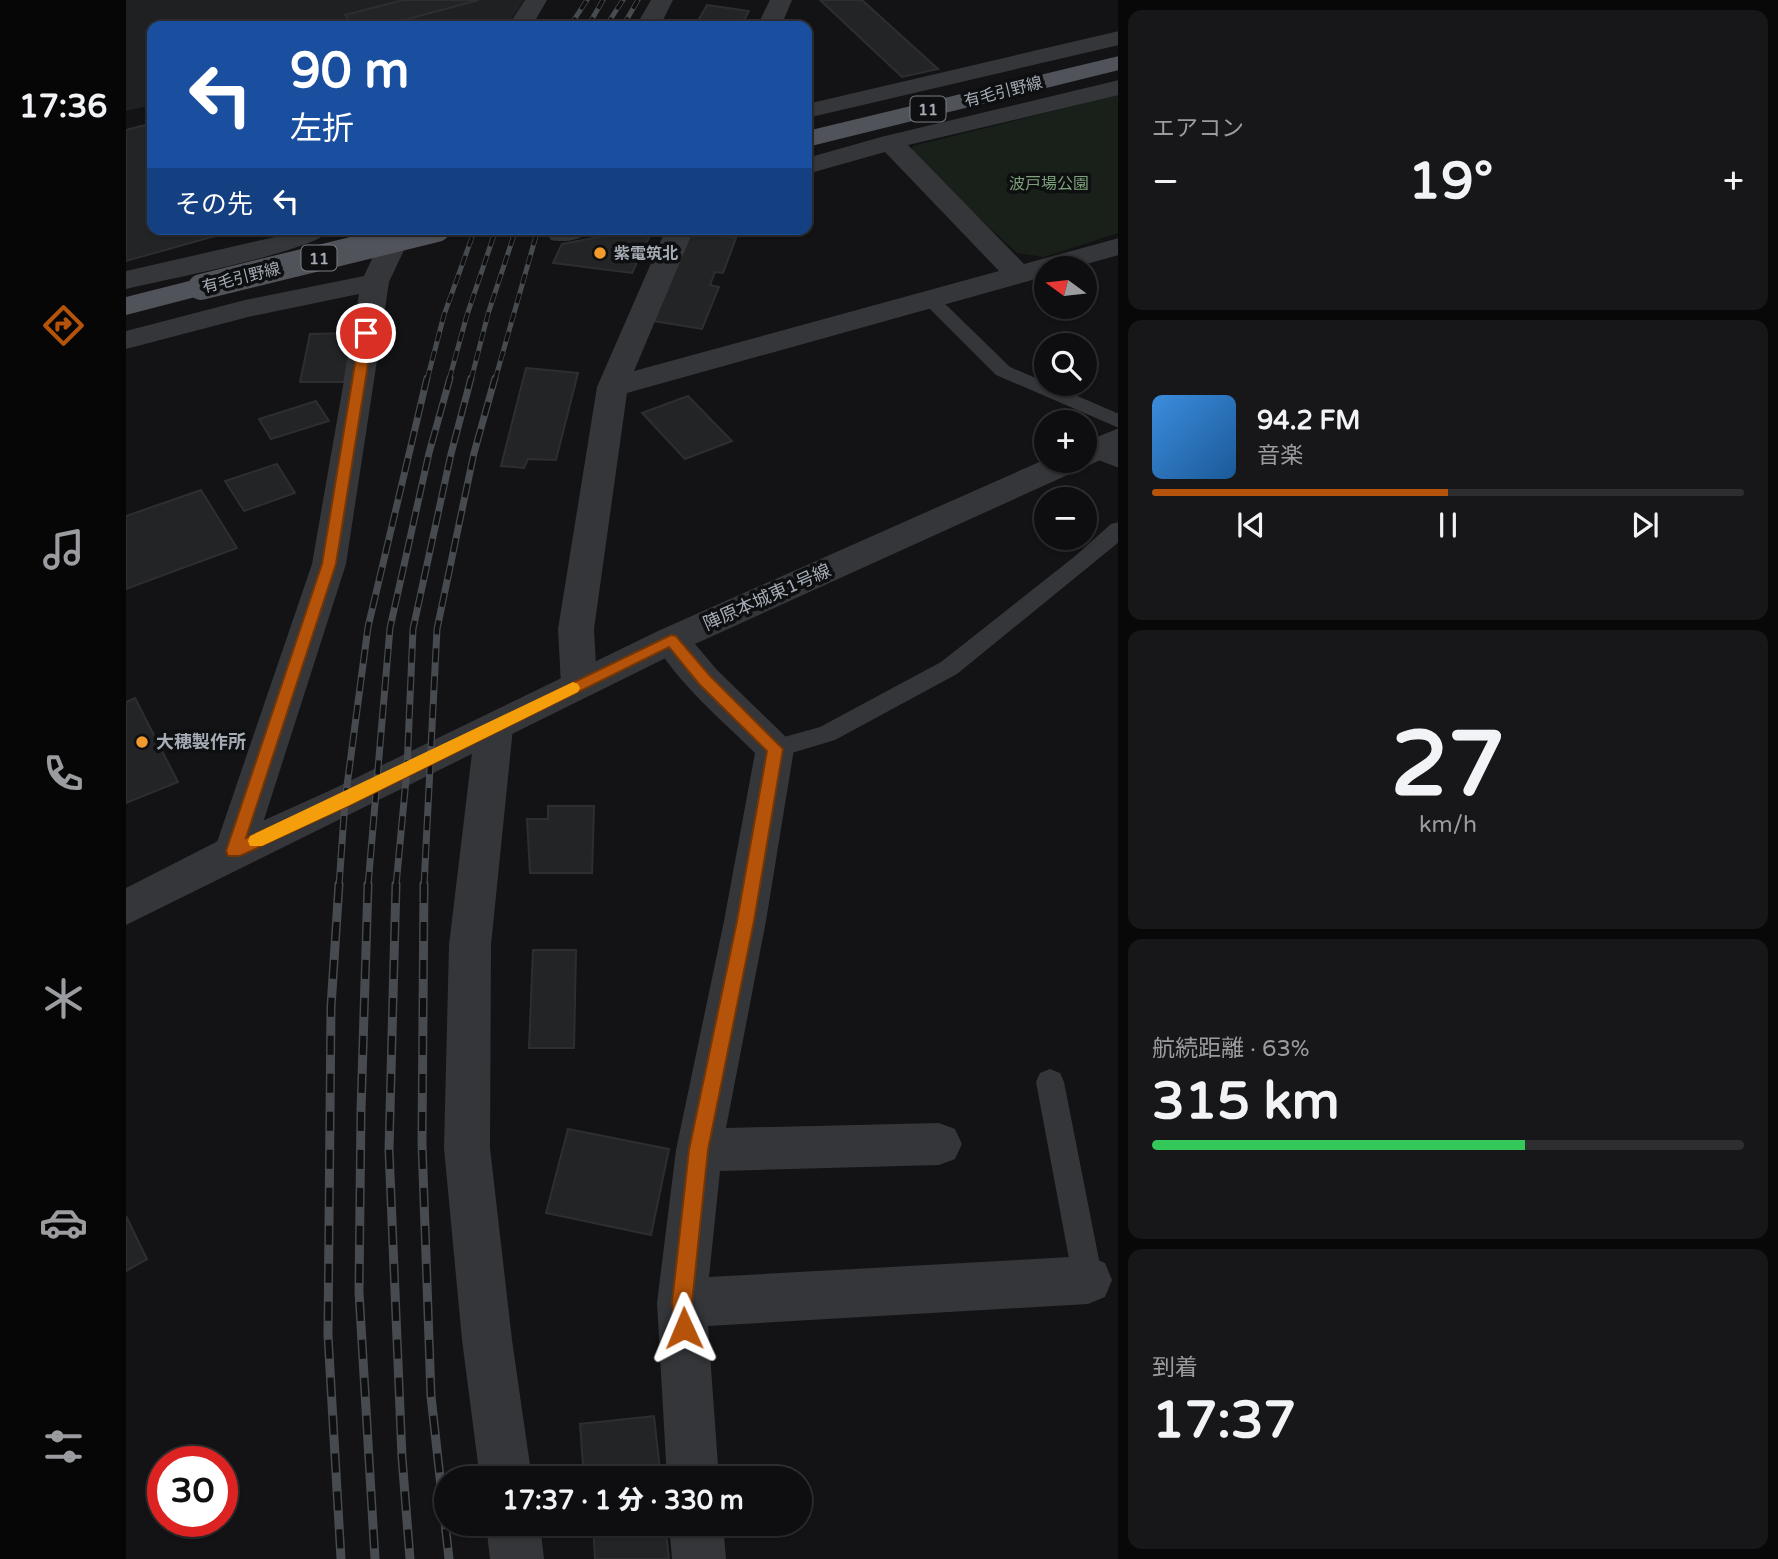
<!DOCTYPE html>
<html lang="ja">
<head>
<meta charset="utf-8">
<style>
	body { margin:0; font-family:"Varela Round","Noto Sans JP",sans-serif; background:#171719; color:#f1f3f6; height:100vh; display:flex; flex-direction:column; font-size:26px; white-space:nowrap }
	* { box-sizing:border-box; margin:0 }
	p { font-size:23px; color:#9b9c9f }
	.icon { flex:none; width:38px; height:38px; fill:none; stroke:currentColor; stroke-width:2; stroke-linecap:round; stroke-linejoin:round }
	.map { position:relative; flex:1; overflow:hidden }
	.drawer { display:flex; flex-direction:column; gap:10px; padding:10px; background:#080809; width:660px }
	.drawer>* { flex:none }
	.guide { position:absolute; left:21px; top:21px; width:665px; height:214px; border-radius:14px; box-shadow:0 2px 5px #0004,0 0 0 2px #2e2e30; background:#1a4fa0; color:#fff; overflow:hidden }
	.needle { width:46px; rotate:285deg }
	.buttons { position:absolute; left:908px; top:256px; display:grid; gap:14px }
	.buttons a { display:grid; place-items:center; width:63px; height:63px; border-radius:50%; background:#0e0e10; box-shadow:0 2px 5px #0004,0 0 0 2px #2e2e30; font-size:35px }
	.speed { position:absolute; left:21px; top:1446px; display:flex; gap:14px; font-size:35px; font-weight:700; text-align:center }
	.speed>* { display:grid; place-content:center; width:91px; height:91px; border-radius:50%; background:#0e0e10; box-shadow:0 2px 5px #0004,0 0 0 2px #2e2e30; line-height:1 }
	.speed .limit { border:10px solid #d22; background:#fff; color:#111 }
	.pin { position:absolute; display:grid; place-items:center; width:60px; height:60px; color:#fff; margin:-30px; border:4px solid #fff; border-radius:50%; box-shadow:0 2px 7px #0007 }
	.me { position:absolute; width:77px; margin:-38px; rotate:359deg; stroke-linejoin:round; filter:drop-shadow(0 0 5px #0008) }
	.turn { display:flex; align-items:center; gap:24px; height:147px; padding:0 28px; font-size:32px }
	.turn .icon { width:91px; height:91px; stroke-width:2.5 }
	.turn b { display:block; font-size:49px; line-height:60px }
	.then { display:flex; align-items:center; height:66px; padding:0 28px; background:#0003; gap:14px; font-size:26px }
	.big { font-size:52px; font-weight:800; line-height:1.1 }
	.drawer .widget { flex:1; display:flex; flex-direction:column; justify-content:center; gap:10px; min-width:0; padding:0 24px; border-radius:14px; background:#171719 }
	.drawer .dial { align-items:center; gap:0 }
	.dial b { font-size:91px; line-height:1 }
	.song { display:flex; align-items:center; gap:21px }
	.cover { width:84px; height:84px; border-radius:10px; background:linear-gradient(135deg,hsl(210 70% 55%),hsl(210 70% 35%)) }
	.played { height:7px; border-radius:4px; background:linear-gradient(90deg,#b45309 50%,#2e2e30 50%) }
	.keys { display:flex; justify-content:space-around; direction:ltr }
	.heat { display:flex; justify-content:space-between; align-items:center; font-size:38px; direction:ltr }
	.charge { height:10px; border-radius:5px; background:linear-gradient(90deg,#34c759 63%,#2e2e30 0) }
	.trip { position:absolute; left:308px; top:1466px; width:378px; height:70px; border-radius:35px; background:#0e0e10; box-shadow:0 2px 5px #0004,0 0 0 2px #2e2e30; font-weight:800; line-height:70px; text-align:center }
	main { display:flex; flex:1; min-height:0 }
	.dock { display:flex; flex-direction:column; width:126px; justify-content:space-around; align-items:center; background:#060606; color:#9b9c9f }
	.dock .icon { width:49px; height:49px }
	.dock .selected { color:#b45309 }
	.dock b { font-size:32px; color:#f1f3f6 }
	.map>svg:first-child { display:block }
</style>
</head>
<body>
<main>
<nav class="dock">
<b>17:36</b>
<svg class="icon selected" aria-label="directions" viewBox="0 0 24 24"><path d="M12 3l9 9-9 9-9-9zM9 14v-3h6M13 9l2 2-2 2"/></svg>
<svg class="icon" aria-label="music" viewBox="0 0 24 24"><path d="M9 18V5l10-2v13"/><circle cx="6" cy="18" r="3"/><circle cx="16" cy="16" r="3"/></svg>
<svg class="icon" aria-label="phone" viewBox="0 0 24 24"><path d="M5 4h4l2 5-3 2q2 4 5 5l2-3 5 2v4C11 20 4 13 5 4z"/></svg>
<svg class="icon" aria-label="climate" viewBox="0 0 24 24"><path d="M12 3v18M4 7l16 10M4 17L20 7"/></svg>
<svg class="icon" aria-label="car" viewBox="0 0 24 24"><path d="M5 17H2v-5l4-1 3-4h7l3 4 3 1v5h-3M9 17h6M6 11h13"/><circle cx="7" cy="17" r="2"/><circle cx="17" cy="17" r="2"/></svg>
<svg class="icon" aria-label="filters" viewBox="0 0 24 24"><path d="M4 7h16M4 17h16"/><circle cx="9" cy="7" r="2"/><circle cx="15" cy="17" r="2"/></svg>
</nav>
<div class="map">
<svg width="993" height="1559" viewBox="0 0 993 1559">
	<rect width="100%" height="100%" fill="#131315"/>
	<path fill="#1f2022" d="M0,0h398l-17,26h-355v79l-26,6z"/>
	<path fill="#19201a" d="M992,95v138l-74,24 -27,-4 -107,-99 3,-8z"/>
	<path fill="#232426" stroke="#2d2e31" stroke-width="2" d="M277,0h76l-97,26h-28l-9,-11z
		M694,0h42l76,69 -36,8z
		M581,5l42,6 -8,15h-46z
		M26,123v106h88l-114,32v-131z
		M516,229h11l-21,44 -79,-10 9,-19z
		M561,231l49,7 -13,35 -8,-1 -5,13 9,2 -17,42 -49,-8z
		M226,333l-8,49h-44l10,-48z
		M400,368l52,5 -22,87 -28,-1 -4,9 -23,-2z
		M562,396l44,45 -47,18 -43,-46z
		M190,401l13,20 -58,18 -12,-20z
		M151,464l18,29 -51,18 -19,-30z
		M75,490l36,58 -111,41v-73z
		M9,698l43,84 -52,21v-101z
		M422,806h46l-2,67h-62l-3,-54h21z
		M407,950h43l-2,98h-45z
		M442,1129l101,20 -18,86 -105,-22z
		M0,1216l21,43 -21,12z
		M528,1416l7,63h-77l-4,-55z
		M467,1524h72l4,35h-74z"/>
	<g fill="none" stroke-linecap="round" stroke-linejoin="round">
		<path fill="#34363a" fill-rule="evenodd" d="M804,293l6,2 74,72 109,47v14l-123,-53 -72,-72 -3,-4 3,-4z
			M993,522v20l-162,132 -122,66 -60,18 -9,-2 -3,-7 3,-7 54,-15 121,-65 133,-105 37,-33z
			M924,1069l10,4 4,9 39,198 -4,11 -11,4 -11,-4 -4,-11 -37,-198 4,-9z"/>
		<path fill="#34363a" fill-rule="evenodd" d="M399,0h22l-15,26h-24z
			M525,0h22l-13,26h-24z
			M644,0h22l-11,26h-24z
			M993,31v14l-312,73v-14z
			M993,80v15l-211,50 116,119 95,-26v17l-47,13h-26v7l-17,6 -402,112 -33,236 3,55 -5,10 -13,4 -13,-4 -5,-10 -3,-55 39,-242 69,-158h28l-60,142 365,-100 -114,-119 -78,22v-16l74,-21z
			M167,229h39c-16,23 -171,51 -206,60v-18l149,-34z
			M260,229h28l-25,53 -43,282 -92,287 -6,11 -14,5 -14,-5 -6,-11 98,-287 47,-270 -111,23 -122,32v-18l119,-31 119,-24z
			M423,229h43c-8,11 -28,14 -41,11l-4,-6z
			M973,439l20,6v23l-31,-12 -3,-4 3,-10z
			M545,627l13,4 33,39 71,69 6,10 -28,172 -40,207 213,-5 16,6 7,15 -7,15 -16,6 -219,6 -11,106 379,-21 17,7 7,17 -7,17 -17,7 -380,22 11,153h-52l-10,-176 19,-153 48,-229 31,-168c-35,-35 -77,-69 -102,-113l5,-9z
			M368,714l13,4 6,10 -22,217 -1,203 22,192 20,139h-52l-18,-139 -18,-192 5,-203 26,-217 6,-10z
			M360,1524h54l4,35h-54z
			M543,1524h54l3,35h-54z"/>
		<path fill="#34363a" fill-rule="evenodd" d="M993,428v23l-23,11 -412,187 -558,276v-37l94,-48 111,-50 327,-159 388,-172 39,1v-18z"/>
		<path fill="#505359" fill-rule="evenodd" d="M993,56v14l-312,77v-16z
			M75,278l10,3 4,6 -4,6 -85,22v-18z"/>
		<defs>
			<path id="rail-far2" d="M444,26l17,-26
				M462,26l15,-26
				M480,26l17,-26
				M497,26l15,-26
				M301,380l17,-65 31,-86
				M323,380l18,-65 29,-86
				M345,380l17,-66 28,-85
				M369,380l43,-151"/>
			<path id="rail-far1" d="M213,886l6,-85 23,-174 59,-249
				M242,886l22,-258 39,-175 21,-75
				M270,886l11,-117 6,-140 38,-175 20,-76
				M298,886l13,-257 37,-176 21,-75"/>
			<path id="rail" d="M213,884l-8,123 -3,328 13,224
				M242,884l-7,227 -2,181 16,267
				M270,884l-7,266 13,307 8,102
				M298,884l-2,259 9,253 18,163"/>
		</defs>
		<use href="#rail-far2" stroke="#474a4f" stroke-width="5"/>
		<use href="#rail-far1" stroke="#474a4f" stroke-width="7"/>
		<use href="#rail" stroke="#474a4f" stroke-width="9"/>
		<use href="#rail-far2" stroke="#0e0f10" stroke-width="3.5" stroke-dasharray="10" stroke-linecap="butt"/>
		<use href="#rail-far1" stroke="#0e0f10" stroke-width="4.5" stroke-dasharray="14" stroke-linecap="butt"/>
		<use href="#rail" stroke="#0e0f10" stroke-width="6" stroke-dasharray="19" stroke-linecap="butt"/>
		<path stroke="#505359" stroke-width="26" d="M75,287l236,-58"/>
	</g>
	<path fill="#b45309" stroke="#753606" stroke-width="2" d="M240,329l7,4 -37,231 -90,274 93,-42 332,-161 5,1 34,40 73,73 -29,172 -46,229 -16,153 2,25 -3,7 -7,3 -7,-3 -5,-32 17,-153 48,-229 30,-170 -68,-67 -30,-37 -319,158 -110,51h-12l-2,-5 96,-287 38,-231z"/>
	<path fill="#f59e0b" d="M447,682l5,2 2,4 -2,4 -228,113 -88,41h-12l-2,-5 2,-5z"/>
	<g fill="#f39a2d" stroke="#0e0f10" stroke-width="2.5">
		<circle cx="474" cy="253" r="7"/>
		<circle cx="16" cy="742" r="7"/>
	</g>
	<g text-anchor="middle" stroke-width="7" stroke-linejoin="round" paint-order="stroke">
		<g font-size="16" fill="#a5acb6" stroke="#0e0f10">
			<text transform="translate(877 91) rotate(-14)" y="6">有毛引野線</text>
			<text transform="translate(115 277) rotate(-14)" y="6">有毛引野線</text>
		</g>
		<g fill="#0e0f10" stroke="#787d84" stroke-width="2">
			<rect x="784.5" y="96.5" width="35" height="25" rx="5"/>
			<rect x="175.5" y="245.5" width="35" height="25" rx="5"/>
		</g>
		<g font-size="16" font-weight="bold" fill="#a5acb6">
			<text x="802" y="115">11</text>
			<text x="193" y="264">11</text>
		</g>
		<g font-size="16" fill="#7da17b" stroke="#0e0f10">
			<text x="923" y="189">波戸場公園</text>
		</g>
		<g font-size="16" font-weight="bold" fill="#a5acb6" stroke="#0e0f10" text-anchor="start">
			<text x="488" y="259">紫電筑北</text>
		</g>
		<g font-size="18" fill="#a5acb6" stroke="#0e0f10">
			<text transform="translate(641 597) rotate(-24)" y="6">陣原本城東1号線</text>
		</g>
		<g font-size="18" font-weight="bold" fill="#a5acb6" stroke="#0e0f10" text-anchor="start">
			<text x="30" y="748">大穂製作所</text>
		</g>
	</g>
</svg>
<div class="buttons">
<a><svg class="needle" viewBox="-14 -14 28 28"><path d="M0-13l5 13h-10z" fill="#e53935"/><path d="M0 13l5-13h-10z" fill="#9b9c9f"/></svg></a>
<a><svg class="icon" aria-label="search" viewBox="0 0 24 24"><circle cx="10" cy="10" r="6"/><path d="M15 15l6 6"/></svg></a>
<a>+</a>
<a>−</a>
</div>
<div class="speed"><div class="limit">30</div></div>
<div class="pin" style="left:240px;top:333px;background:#d93025"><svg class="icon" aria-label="arrive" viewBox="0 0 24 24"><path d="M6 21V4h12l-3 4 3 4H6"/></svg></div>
<svg class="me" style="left:558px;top:1328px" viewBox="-20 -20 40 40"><path d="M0-17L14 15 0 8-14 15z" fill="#b45309" stroke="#fff" stroke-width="4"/></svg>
<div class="trip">17:37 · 1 分 · 330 m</div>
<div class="guide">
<div class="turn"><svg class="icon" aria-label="left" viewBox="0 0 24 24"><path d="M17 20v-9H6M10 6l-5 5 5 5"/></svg><div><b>90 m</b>左折</div></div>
<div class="then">その先<svg class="icon" aria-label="left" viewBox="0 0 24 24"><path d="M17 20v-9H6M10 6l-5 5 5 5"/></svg></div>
</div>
</div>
<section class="drawer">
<div class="widget"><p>エアコン</p>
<div class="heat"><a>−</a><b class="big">19°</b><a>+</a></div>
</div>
<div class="widget">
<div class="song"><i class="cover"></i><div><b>94.2 FM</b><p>音楽</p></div></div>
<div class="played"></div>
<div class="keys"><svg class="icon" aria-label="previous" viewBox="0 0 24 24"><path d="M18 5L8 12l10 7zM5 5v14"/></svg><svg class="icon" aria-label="pause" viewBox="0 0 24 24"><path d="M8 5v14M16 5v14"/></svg><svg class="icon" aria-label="next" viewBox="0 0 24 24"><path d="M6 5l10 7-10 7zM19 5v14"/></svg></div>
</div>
<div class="widget dial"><b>27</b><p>km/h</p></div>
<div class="widget"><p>航続距離 · 63%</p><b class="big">315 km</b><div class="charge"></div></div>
<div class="widget"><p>到着</p><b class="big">17:37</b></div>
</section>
</main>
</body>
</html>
